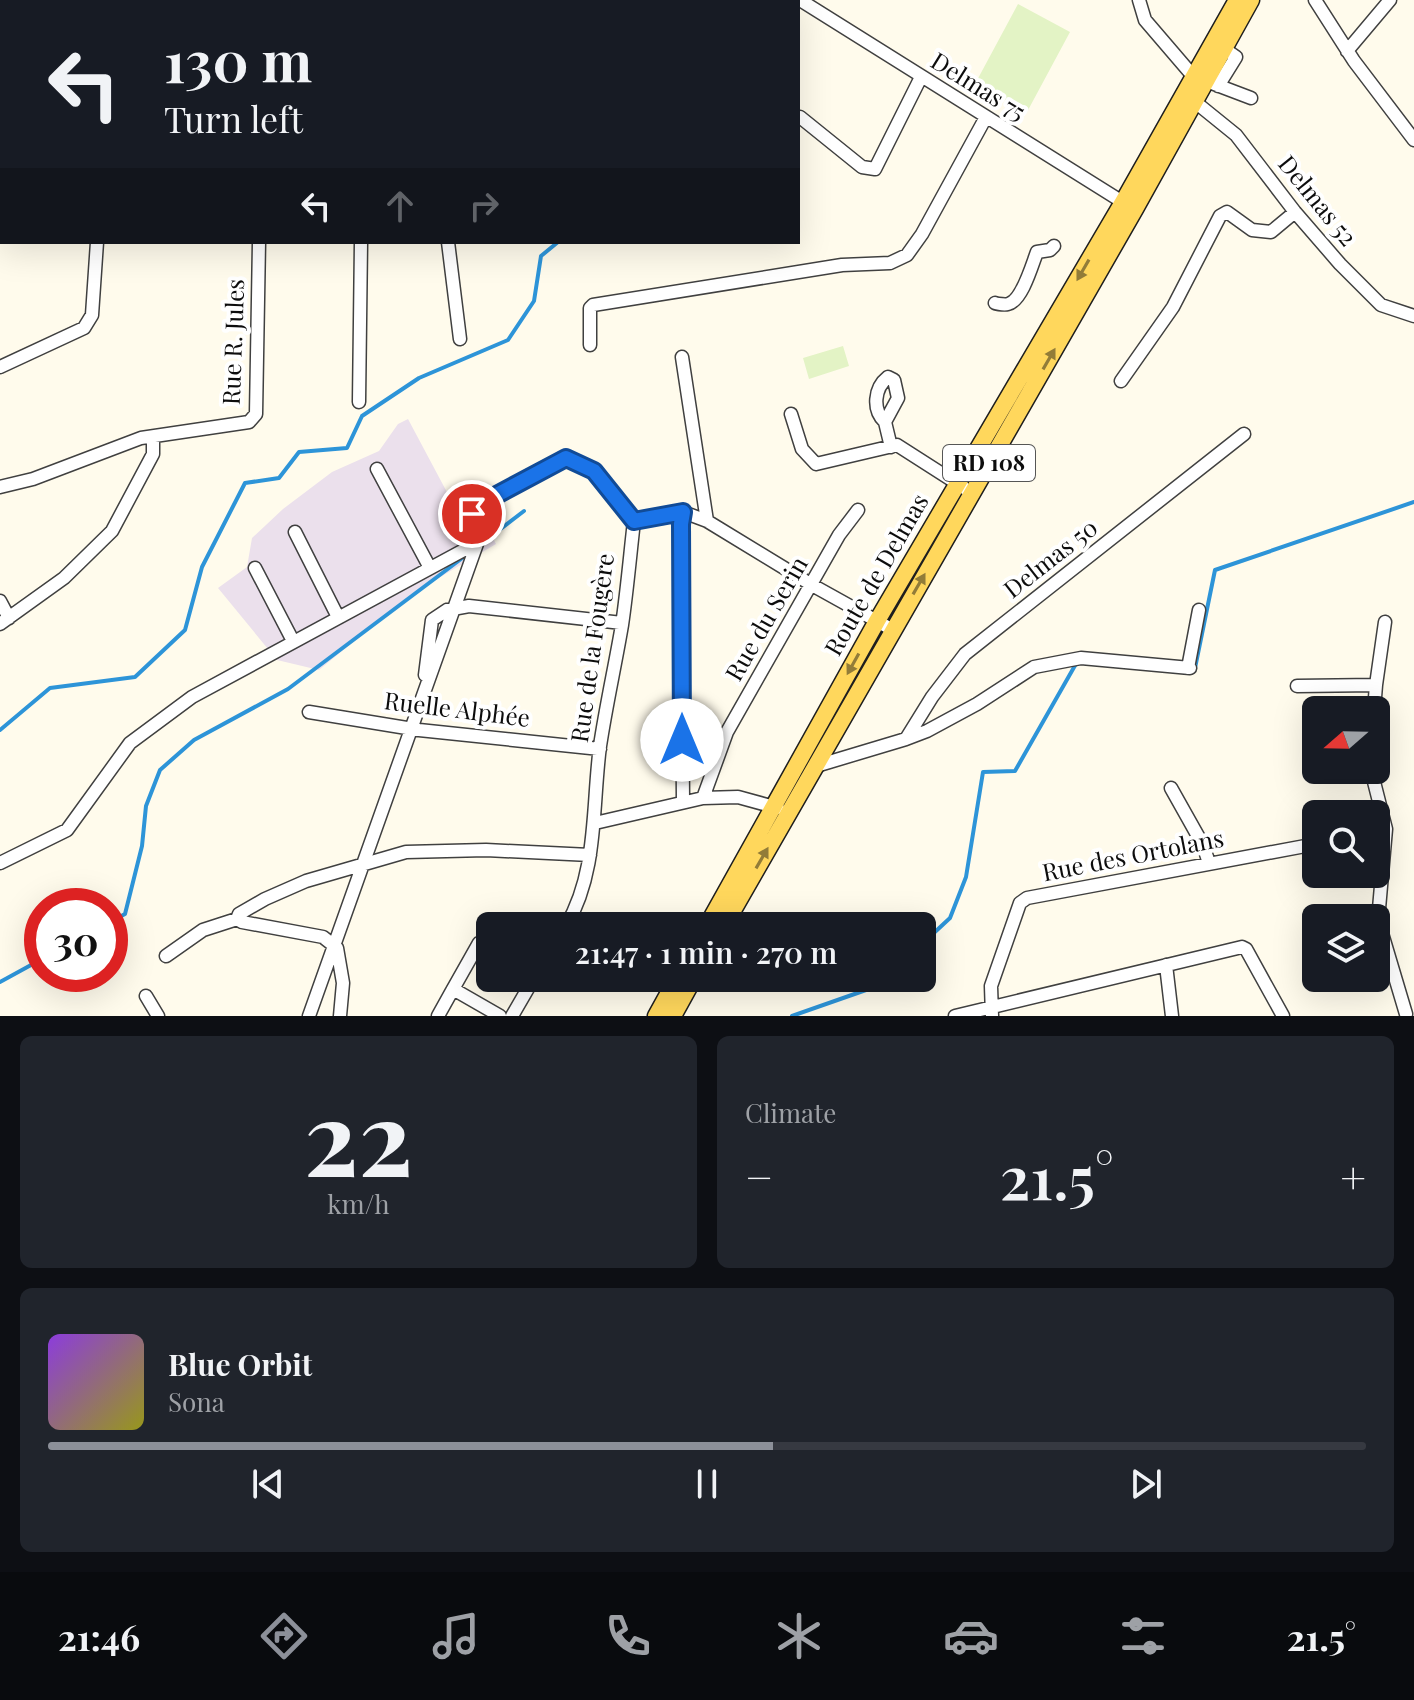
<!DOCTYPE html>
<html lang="en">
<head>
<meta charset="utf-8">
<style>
	body { margin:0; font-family:"Playfair Display",serif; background:#20242c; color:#f1f3f6; height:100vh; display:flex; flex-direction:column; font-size:30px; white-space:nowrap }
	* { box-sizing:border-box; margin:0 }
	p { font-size:26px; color:#9ea1a6 }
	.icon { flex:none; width:44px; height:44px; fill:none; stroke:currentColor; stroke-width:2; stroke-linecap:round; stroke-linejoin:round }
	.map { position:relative; height:1016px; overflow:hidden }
	.sheet { display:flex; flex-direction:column; gap:20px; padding:20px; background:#0d0f14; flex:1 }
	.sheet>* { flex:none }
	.banner { position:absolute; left:0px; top:0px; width:800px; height:244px; box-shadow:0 8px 32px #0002; background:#171b24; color:#f1f3f6; overflow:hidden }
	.needle { width:52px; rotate:250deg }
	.fabs { position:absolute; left:1302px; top:696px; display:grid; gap:16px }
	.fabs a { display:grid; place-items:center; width:88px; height:88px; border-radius:12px; background:#171b24; box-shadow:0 8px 32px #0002; font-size:40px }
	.speed { position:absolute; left:24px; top:888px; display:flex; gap:16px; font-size:40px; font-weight:700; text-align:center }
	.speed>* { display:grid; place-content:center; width:104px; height:104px; border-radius:50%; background:#171b24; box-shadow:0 8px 32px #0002; line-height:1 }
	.speed .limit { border:12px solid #d22; background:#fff; color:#111 }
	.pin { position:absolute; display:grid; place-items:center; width:68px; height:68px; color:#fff; margin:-34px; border:4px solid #fff; border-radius:50%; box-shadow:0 2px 8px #0007 }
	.me { position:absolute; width:88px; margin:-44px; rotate:0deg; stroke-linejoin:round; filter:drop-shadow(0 0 6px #0008) }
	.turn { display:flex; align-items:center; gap:28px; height:168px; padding:0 32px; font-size:36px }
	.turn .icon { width:104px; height:104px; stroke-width:2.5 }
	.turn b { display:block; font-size:56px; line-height:68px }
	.lanes { display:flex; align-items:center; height:76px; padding:0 32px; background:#0003; justify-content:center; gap:40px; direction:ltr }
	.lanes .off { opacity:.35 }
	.big { font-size:60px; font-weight:600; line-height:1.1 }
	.sheet .widget { flex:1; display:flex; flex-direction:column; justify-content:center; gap:12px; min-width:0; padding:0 28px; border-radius:12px; background:#20242c }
	.sheet .dial { align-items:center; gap:0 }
	.dial b { font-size:104px; line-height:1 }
	.song { display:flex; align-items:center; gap:24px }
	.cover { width:96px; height:96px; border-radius:12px; background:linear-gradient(135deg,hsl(270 70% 55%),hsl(60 70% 35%)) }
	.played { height:8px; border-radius:4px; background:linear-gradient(90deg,#8c9099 55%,#363941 55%) }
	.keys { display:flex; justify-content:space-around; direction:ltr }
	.heat { display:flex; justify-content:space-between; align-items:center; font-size:44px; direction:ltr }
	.sheet .tiles { flex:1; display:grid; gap:20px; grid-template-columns:1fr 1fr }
	.widget:last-child { grid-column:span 2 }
	.trip { position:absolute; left:476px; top:912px; width:460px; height:80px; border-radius:12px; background:#171b24; box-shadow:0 8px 32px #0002; font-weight:600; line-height:80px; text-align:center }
	.tab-bar { display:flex; height:128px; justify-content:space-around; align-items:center; background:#090b0e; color:#9ea1a6 }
	.tab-bar .icon { width:56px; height:56px }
	.tab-bar .selected { color:#8c9099 }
	.tab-bar b { font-size:36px; color:#f1f3f6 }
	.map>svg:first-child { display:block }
</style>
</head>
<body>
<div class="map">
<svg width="1414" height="1016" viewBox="0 0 1414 1016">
	<rect width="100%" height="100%" fill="#fffbec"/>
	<path fill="#ebe0ec" d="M408,419l49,92 16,-12 23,45 -86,51 -91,75 -42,-10 -59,-72 29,-21 5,-29 31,-29 49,-37 47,-21 19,-27z"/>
	<path fill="#e3f3c5" d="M1018,4l52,28 -43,80 -52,-28z
		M843,346l6,20 -40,13 -6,-21z"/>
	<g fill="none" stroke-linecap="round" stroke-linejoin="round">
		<path stroke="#2d94d8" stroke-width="4" d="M482,543l42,-32
			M1195,668l20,-98 199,-68
			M0,730l50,-42 85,-11 50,-47 17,-63 43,-84 34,-5 20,-26 48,-4 15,-32 57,-38 89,-38 26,-39 7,-45 17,-14
			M110,922l15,-8 17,-68 4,-40 14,-36 34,-30 94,-51 177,-133
			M922,944l28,-26 16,-41 17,-105 32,-1 62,-109
			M0,982l42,-23
			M792,1016l74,-26 18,-12"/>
		<defs>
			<path id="minor" d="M359,0v2
				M425,0v2
				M561,0l1,2
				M800,0l329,206
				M1139,0l6,20 48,56 58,22
				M1315,0l39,61 60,79
				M113,2v-2
				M264,2v-2
				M761,2l2,-2
				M1347,51l43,-51
				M1218,86l18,-29 -13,-9
				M1194,101l42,34 59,77 45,52 41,41 33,11
				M800,117l62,50 13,2 46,-92
				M448,242l12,97
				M995,303c2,1 12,2 13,1 14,-3 24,-39 29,-52l13,-2 4,-4
				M590,345v-37l3,-3 249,-40 48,-2 17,-8 15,-21 64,-117
				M682,357l25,164
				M0,367l84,-39 8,-13 5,-73
				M1121,381l52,-74 47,-91 7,-4 25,18 19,2 24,-20
				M359,402l2,-160
				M791,414l11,35 14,15 81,-19 75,48
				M885,422c-13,-12 -11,-34 3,-45l6,3 4,18 -13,24 6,25
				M377,469l53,99
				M0,487l33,-8 108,-41 108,-16 7,-8 3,-172
				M634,521l49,-9 24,9 105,64 81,45
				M295,532l43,85
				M255,568l38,73
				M0,601l9,17
				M0,624l64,-46 48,-47 41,-77v-16
				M1188,668l11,-58
				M425,675l7,-55 15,-10 22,-4 153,17
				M1376,685l9,-63
				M1297,686l79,-1 -2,25
				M309,712l110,18 181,19
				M906,739l21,-8 50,-27 57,-37 47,-9 109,10
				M816,766l90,-27 26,-42 33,-43 279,-220
				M1371,770l15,59 -8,91 28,94
				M1171,788l32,57 6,18
				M703,798l24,-66 112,-197 19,-25
				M683,802l-2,-278 2,-12
				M595,823l108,-25 35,-1 40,11
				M0,863l67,-33 63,-87 62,-46 270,-146 6,-4 4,-33 4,-8 90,-48 28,13 40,50c-4,35 -7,70 -12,104 -7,41 -16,81 -22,121 -8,61 -2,126 -34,180
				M237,919l2,-5 26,-15 41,-18 100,-29 80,-2 104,5
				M166,956l37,-26 34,-11 5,3 81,15 14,11 6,35 -3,33
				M1166,965l6,51
				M453,989l26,-46
				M146,996l12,20
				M309,1016l185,-520
				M438,1016l15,-27 47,27
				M512,1016l22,-38
				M955,1016l287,-69 4,2 37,67
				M992,1016l-1,-30 29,-83 7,-5 289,-54"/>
			<path id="major" d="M707,926l170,-305 246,-419 114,-202
				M724,926l411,-717 116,-209
				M656,1016l21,-38
				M673,1016l21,-38"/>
		</defs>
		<use href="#minor" stroke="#404040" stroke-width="15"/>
		<use href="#major" stroke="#1e1e1e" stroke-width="19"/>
		<use href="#minor" stroke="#fff" stroke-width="12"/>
		<use href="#major" stroke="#ffd75c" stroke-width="16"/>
	</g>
	<defs><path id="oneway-solid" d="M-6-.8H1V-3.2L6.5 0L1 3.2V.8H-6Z" transform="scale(2)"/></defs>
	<g fill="#927c38">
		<use href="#oneway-solid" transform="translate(1083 270) rotate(120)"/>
		<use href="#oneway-solid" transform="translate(1049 359) rotate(-60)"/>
		<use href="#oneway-solid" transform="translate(919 584) rotate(-60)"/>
		<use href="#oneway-solid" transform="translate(853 664) rotate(119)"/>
		<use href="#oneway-solid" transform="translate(762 858) rotate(-60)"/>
	</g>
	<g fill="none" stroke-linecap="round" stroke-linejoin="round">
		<defs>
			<path id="route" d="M472,514l4,-8 90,-48 28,13 40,50 49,-9 -2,12 1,216"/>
		</defs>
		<use href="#route" stroke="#114b97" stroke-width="20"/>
		<use href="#route" stroke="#1a73e8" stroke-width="14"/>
	</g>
	<g text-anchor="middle" stroke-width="8" stroke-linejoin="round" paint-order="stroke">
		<rect fill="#fff" stroke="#565656" stroke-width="2" x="943" y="445" width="92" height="36" rx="6"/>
		<g font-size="22" font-weight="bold" fill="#0d0d0d">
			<text x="989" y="471">RD 108</text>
		</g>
		<g font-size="24" fill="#0d0d0d" stroke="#fff">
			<text transform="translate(978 87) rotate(32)" y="8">Delmas 75</text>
			<text transform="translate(1317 201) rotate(51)" y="8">Delmas 52</text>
			<text transform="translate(234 342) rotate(-88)" y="8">Rue R. Jules</text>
			<text transform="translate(1051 559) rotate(-38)" y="8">Delmas 50</text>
			<text transform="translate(877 575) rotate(-60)" y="8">Route de Delmas</text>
			<text transform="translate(767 619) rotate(-60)" y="8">Rue du Serin</text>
			<text transform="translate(593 648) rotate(-82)" y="8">Rue de la Fougère</text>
			<text transform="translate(457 710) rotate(7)" y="8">Ruelle Alphée</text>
			<text transform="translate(1133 856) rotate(-11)" y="8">Rue des Ortolans</text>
		</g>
	</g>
</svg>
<div class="fabs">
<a><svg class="needle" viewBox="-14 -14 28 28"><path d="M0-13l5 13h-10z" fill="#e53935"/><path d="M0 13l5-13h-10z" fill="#9ea1a6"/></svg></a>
<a><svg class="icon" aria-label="search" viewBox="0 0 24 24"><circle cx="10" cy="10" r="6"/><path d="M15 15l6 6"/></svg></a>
<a><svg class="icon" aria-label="layers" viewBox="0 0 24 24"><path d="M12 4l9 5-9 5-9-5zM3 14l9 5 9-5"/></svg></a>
</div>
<div class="speed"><div class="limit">30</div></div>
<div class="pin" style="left:472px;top:514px;background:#d93025"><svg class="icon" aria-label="arrive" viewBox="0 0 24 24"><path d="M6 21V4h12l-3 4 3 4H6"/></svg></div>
<svg class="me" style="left:682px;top:740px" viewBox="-20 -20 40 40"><circle r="19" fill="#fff"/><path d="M0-13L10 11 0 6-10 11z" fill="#1a73e8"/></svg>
<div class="trip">21:47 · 1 min · 270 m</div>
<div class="banner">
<div class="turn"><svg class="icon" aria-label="left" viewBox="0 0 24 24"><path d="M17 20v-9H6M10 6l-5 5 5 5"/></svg><div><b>130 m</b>Turn left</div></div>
<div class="lanes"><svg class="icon" aria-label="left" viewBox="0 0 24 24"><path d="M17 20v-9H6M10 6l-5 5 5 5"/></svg><svg class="icon off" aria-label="ahead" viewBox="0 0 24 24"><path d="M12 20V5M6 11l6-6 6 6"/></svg><svg class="icon off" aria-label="right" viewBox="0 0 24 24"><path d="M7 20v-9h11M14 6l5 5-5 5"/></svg></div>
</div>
</div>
<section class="sheet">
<div class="tiles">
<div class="widget dial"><b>22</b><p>km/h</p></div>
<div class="widget"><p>Climate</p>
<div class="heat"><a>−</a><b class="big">21.5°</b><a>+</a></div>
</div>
<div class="widget">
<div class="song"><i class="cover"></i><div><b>Blue Orbit</b><p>Sona</p></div></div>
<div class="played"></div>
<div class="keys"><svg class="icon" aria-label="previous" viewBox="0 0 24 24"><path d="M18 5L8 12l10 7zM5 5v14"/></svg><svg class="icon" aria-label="pause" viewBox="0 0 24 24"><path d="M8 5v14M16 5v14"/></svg><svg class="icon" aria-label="next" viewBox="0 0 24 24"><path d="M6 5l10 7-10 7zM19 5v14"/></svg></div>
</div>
</div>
</section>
<nav class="tab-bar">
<b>21:46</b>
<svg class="icon selected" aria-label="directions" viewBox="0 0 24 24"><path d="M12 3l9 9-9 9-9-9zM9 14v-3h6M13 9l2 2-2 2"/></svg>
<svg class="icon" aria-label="music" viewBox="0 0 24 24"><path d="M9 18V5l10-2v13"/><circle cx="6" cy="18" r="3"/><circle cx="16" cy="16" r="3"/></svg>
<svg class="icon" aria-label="phone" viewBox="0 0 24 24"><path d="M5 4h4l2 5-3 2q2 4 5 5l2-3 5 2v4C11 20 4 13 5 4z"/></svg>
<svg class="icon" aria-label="climate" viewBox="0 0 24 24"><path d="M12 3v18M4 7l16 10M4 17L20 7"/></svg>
<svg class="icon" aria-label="car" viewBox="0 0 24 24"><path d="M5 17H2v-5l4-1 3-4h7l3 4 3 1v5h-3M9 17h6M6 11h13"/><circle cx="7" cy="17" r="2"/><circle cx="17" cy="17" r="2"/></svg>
<svg class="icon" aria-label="filters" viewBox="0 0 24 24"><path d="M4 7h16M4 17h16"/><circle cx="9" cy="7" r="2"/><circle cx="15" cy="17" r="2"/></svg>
<b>21.5°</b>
</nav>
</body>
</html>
